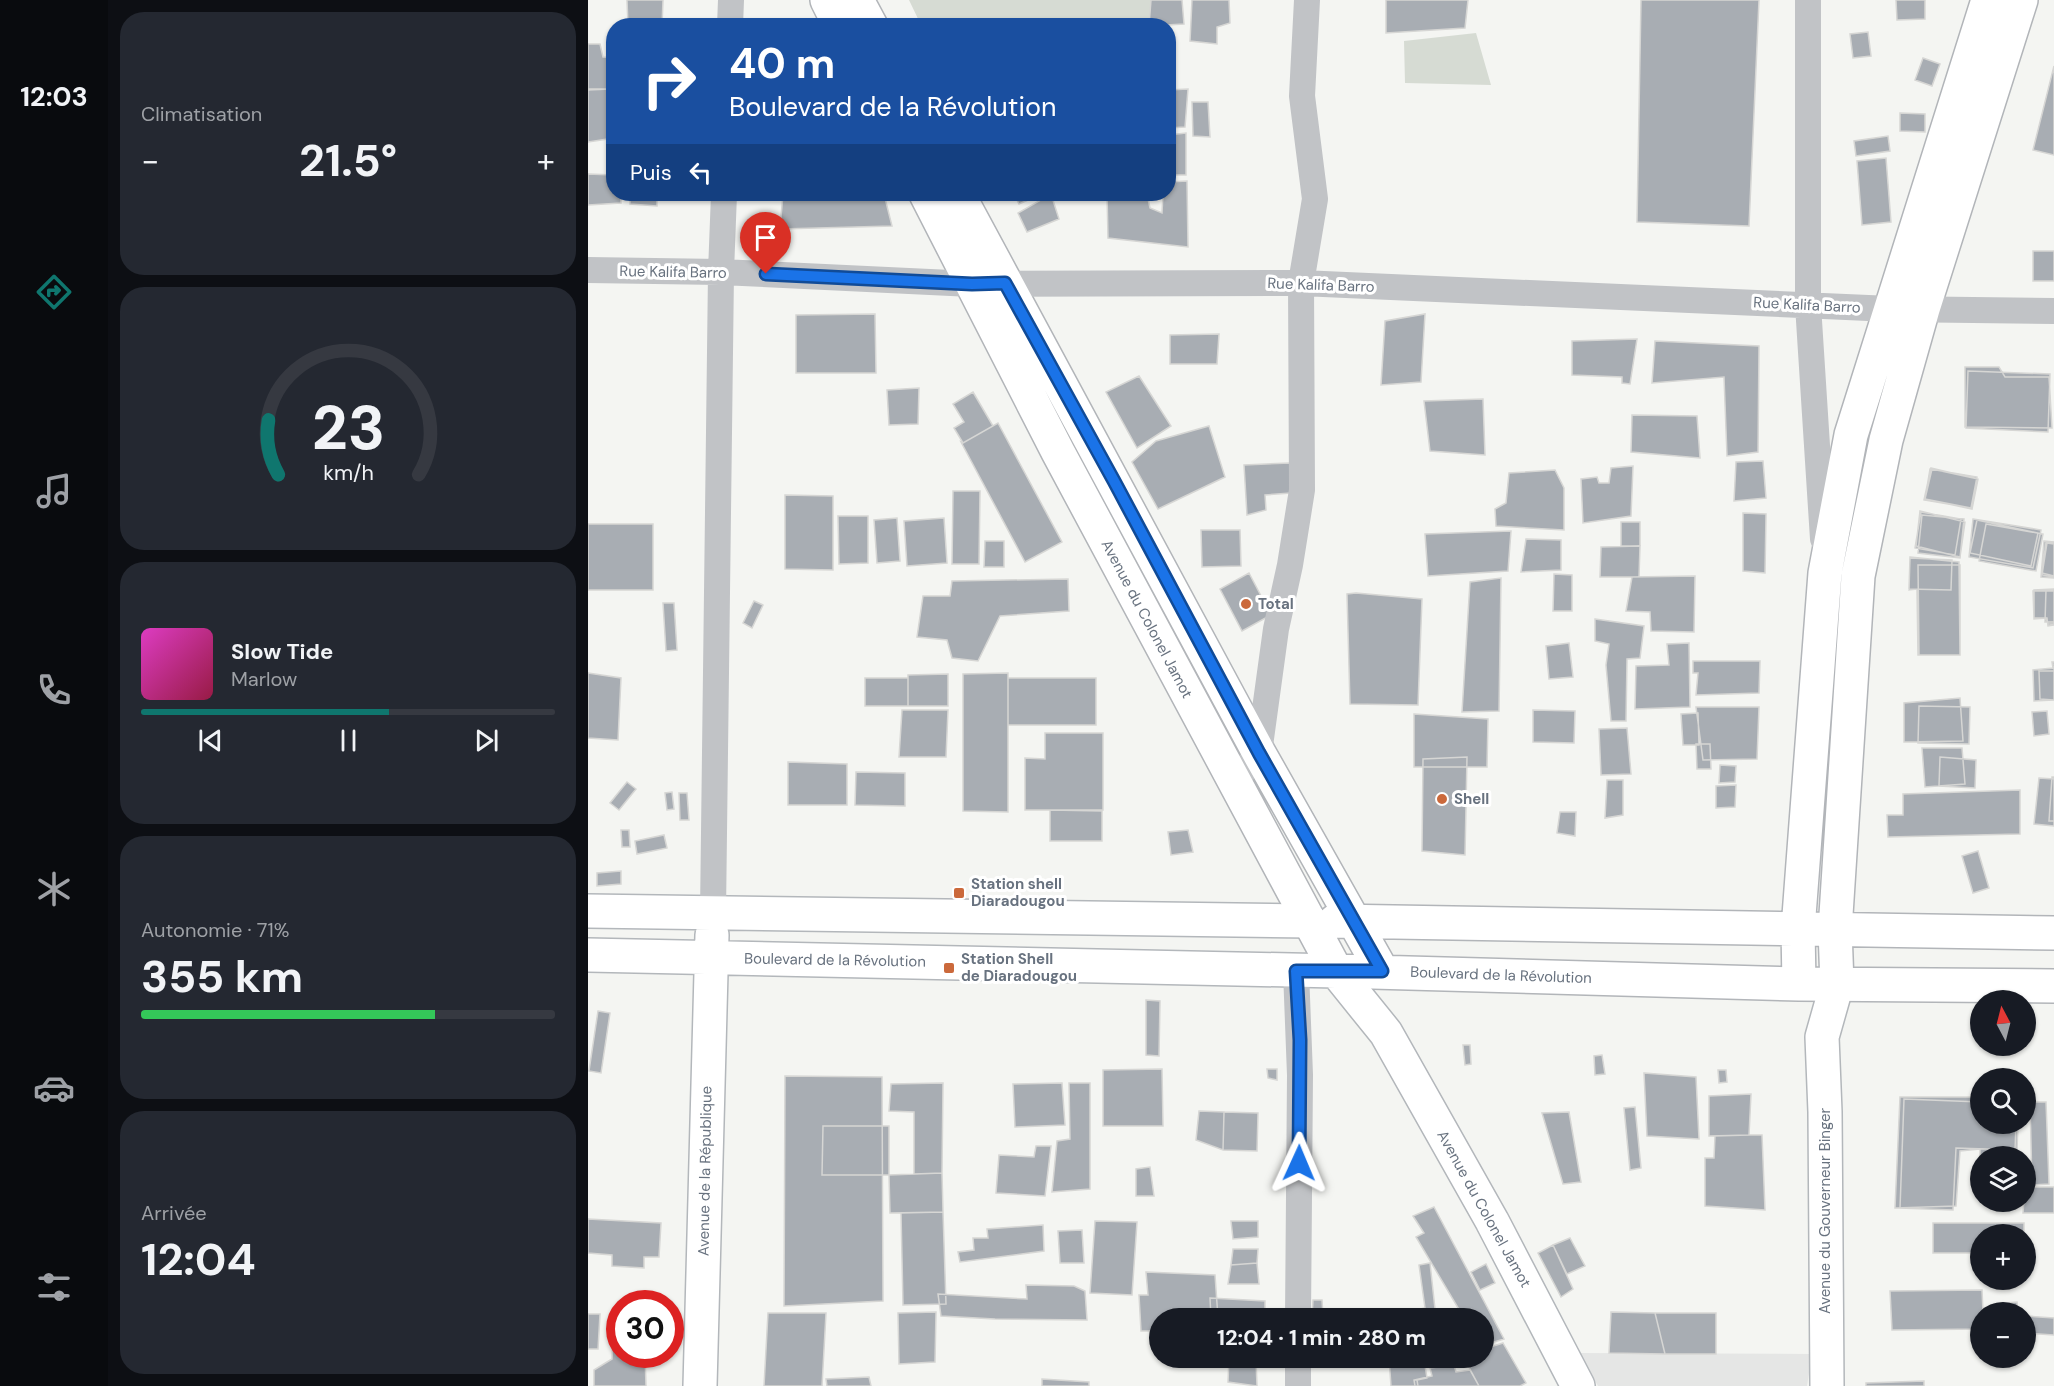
<!DOCTYPE html>
<html lang="fr">
<head>
<meta charset="utf-8">
<style>
	body { margin:0; font-family:"DM Sans",sans-serif; background:#242831; color:#f1f3f6; height:100vh; display:flex; flex-direction:column; font-size:22px; white-space:nowrap }
	* { box-sizing:border-box; margin:0 }
	p { font-size:20px; color:#9ea1a6 }
	.icon { flex:none; width:33px; height:33px; fill:none; stroke:currentColor; stroke-width:2; stroke-linecap:round; stroke-linejoin:round }
	.map { position:relative; flex:1; overflow:hidden }
	.sheet { display:flex; flex-direction:column; gap:12px; padding:12px; background:#0d0f14; width:480px }
	.sheet>* { flex:none }
	.hud { position:absolute; left:18px; top:18px; width:570px; height:183px; border-radius:24px; box-shadow:0 2px 4px #0004; background:#1a4fa0; color:#fff; overflow:hidden }
	.needle { width:39px; rotate:353deg }
	.controls { position:absolute; left:1382px; top:990px; display:grid; gap:12px }
	.controls a { display:grid; place-items:center; width:66px; height:66px; border-radius:50%; background:#171b24; box-shadow:0 2px 4px #0004; font-size:30px }
	.speed { position:absolute; left:18px; top:1290px; display:flex; gap:12px; font-size:30px; font-weight:700; text-align:center }
	.speed>* { display:grid; place-content:center; width:78px; height:78px; border-radius:50%; background:#171b24; box-shadow:0 2px 4px #0004; line-height:1 }
	.speed .limit { border:9px solid #d22; background:#fff; color:#111 }
	.pin { position:absolute; display:grid; place-items:center; width:51px; height:51px; color:#fff; margin:-62px -26px; border-radius:50% 50% 50% 0; rotate:-45deg; box-shadow:0 0 6px #0007 }
	.pin .icon { rotate:45deg }
	.me { position:absolute; width:66px; margin:-33px; rotate:1deg; stroke-linejoin:round; filter:drop-shadow(0 0 4px #0008) }
	.turn { display:flex; align-items:center; gap:21px; height:126px; padding:0 24px; font-size:27px }
	.turn .icon { width:78px; height:78px; stroke-width:2.5 }
	.turn b { display:block; font-size:42px; line-height:51px }
	.then { display:flex; align-items:center; height:57px; padding:0 24px; background:#0003; gap:12px; font-size:22px }
	.big { font-size:45px; font-weight:700; line-height:1.1 }
	.sheet .tile { flex:1; display:flex; flex-direction:column; justify-content:center; gap:9px; min-width:0; padding:0 21px; border-radius:24px; background:#242831 }
	.sheet .dial { align-items:center; gap:0 }
	.dial svg { height:156px; overflow:visible; fill:none; stroke:#363941; stroke-width:7; stroke-linecap:round; text-anchor:middle }
	.dial text { fill:#f1f3f6; stroke:none }
	.song { display:flex; align-items:center; gap:18px }
	.cover { width:72px; height:72px; border-radius:9px; background:linear-gradient(135deg,hsl(310 70% 55%),hsl(340 70% 35%)) }
	.played { height:6px; border-radius:3px; background:linear-gradient(90deg,#0f766e 60%,#363941 60%) }
	.keys { display:flex; justify-content:space-around; direction:ltr }
	.heat { display:flex; justify-content:space-between; align-items:center; font-size:33px; direction:ltr }
	.charge { height:9px; border-radius:4px; background:linear-gradient(90deg,#34c759 71%,#363941 0) }
	.trip { position:absolute; left:561px; top:1308px; width:345px; height:60px; border-radius:30px; background:#171b24; box-shadow:0 2px 4px #0004; font-weight:700; line-height:60px; text-align:center }
	main { display:flex; flex:1; min-height:0 }
	.tab-bar { display:flex; flex-direction:column; width:108px; justify-content:space-around; align-items:center; background:#090b0e; color:#9ea1a6 }
	.tab-bar .icon { width:42px; height:42px }
	.tab-bar .current { color:#0f766e }
	.tab-bar b { font-size:27px; color:#f1f3f6 }
	.map>svg:first-child { display:block }
</style>
</head>
<body>
<main>
<nav class="tab-bar">
<b>12:03</b>
<svg class="icon current" aria-label="directions" viewBox="0 0 24 24"><path d="M12 3l9 9-9 9-9-9zM9 14v-3h6M13 9l2 2-2 2"/></svg>
<svg class="icon" aria-label="music" viewBox="0 0 24 24"><path d="M9 18V5l10-2v13"/><circle cx="6" cy="18" r="3"/><circle cx="16" cy="16" r="3"/></svg>
<svg class="icon" aria-label="phone" viewBox="0 0 24 24"><path d="M5 4h4l2 5-3 2q2 4 5 5l2-3 5 2v4C11 20 4 13 5 4z"/></svg>
<svg class="icon" aria-label="climate" viewBox="0 0 24 24"><path d="M12 3v18M4 7l16 10M4 17L20 7"/></svg>
<svg class="icon" aria-label="car" viewBox="0 0 24 24"><path d="M5 17H2v-5l4-1 3-4h7l3 4 3 1v5h-3M9 17h6M6 11h13"/><circle cx="7" cy="17" r="2"/><circle cx="17" cy="17" r="2"/></svg>
<svg class="icon" aria-label="filters" viewBox="0 0 24 24"><path d="M4 7h16M4 17h16"/><circle cx="9" cy="7" r="2"/><circle cx="15" cy="17" r="2"/></svg>
</nav>
<section class="sheet">
<div class="tile"><p>Climatisation</p>
<div class="heat"><a>−</a><b class="big">21.5°</b><a>+</a></div>
</div>
<div class="tile dial"><svg viewBox="0 0 100 80">
<path d="M14 69A42 42 0 1 1 86 69"/>
<path d="M14 69A42 42 0 0 1 9 41" stroke="#0f766e"/>
<text x="50" y="56" font-size="32" font-weight="700">23</text>
<text x="50" y="72" font-size="11">km/h</text>
</svg></div>
<div class="tile">
<div class="song"><i class="cover"></i><div><b>Slow Tide</b><p>Marlow</p></div></div>
<div class="played"></div>
<div class="keys"><svg class="icon" aria-label="previous" viewBox="0 0 24 24"><path d="M18 5L8 12l10 7zM5 5v14"/></svg><svg class="icon" aria-label="pause" viewBox="0 0 24 24"><path d="M8 5v14M16 5v14"/></svg><svg class="icon" aria-label="next" viewBox="0 0 24 24"><path d="M6 5l10 7-10 7zM19 5v14"/></svg></div>
</div>
<div class="tile"><p>Autonomie · 71%</p><b class="big">355 km</b><div class="charge"></div></div>
<div class="tile"><p>Arrivée</p><b class="big">12:04</b></div>
</section>
<div class="map">
<svg width="1466" height="1386" viewBox="0 0 1466 1386">
	<rect width="100%" height="100%" fill="#f4f5f2"/>
	<path fill="#e5e6e5" d="M991,1353l233,1 -5,32h-209z"/>
	<path fill="#d6dbd3" d="M321,0h254l4,25h-246z
		M888,33l15,52 -86,-2 -1,-42z"/>
	<path fill="#a8adb3" stroke="#d6d6d4" stroke-width="1.5" d="M39,0h36l-1,26h-34z
		M563,0h31l2,24 -35,2z
		M604,0h37l1,23 -13,4v17l-27,-3z
		M798,0h82l-3,28 -79,5z
		M1053,0h118l-10,226 -112,-4z
		M1308,0h29v19l-28,1z
		M1280,32l3,24 -18,2 -3,-24z
		M0,44h12l3,13 11,1v31h-26z
		M1335,58l17,6 -8,22 -17,-6z
		M1466,66v89l-21,-5z
		M22,89l4,49 -26,4v-52z
		M600,89l-3,38 -17,1v-38z
		M604,102h16l2,35 -17,-1z
		M1312,113l25,1v18l-25,-1z
		M598,133v42h-18v-40z
		M1300,136l2,15 -34,5 -2,-15z
		M1298,158l5,64 -29,3 -5,-64z
		M0,174l26,1v19h7v9l-33,2z
		M599,181l1,66 -80,-9 -1,-44h40l3,14 12,5 1,-19h5v-12z
		M42,194h27v12l-27,-2z
		M195,194h101l8,32 -112,3z
		M426,194h28l-23,10z
		M463,194l8,25 -32,13 -9,-19z
		M1445,251h21v30h-21z
		M287,314l1,59h-80v-58z
		M837,314l-4,68 -40,3 4,-64z
		M631,334l-2,30h-47v-29z
		M1049,339l-7,45 -8,-1v-6l-50,-2v-34z
		M1067,341l104,5 -1,106 -31,4 -3,-79 -72,6z
		M1377,367h34l6,10h44l3,51 -87,-1z
		M1380,371l82,3 -2,58 -82,-4z
		M551,376l32,50 -34,22 -31,-56z
		M331,388l-1,36 -29,1 -2,-35z
		M385,392l20,34 -30,17 -9,-15 10,-6 -11,-18z
		M895,399l2,56 -55,-4 -6,-50z
		M1044,415l65,1 3,42 -69,-6z
		M410,423l64,119 -37,20 -64,-120 2,1z
		M621,426l16,51 -67,32 -26,-47 24,-21z
		M1175,461l3,37 -32,3 2,-39z
		M702,463l1,30 -26,2 1,15 -19,5 -3,-50z
		M1045,466l-2,50 -48,7 -2,-44 16,-2 2,6h10l2,-15z
		M1343,468l47,11 -7,29 -47,-8z
		M1342,469l47,8 -6,31 -46,-9z
		M1344,469l46,10 -6,30 -47,-10z
		M967,470l9,18v42l-68,-4 -1,-17 11,-6 3,-30z
		M365,491h27l-1,73h-27z
		M197,495l48,1v74l-48,-1z
		M1332,511l45,11 -5,35 -44,-11z
		M1333,512l40,7 -6,36 -40,-7z
		M1155,513l23,1 -1,59 -22,-2z
		M1334,515l42,4 -4,39 -42,-5z
		M250,516h30v47l-29,1z
		M309,518l3,43 -23,2 -3,-43z
		M356,518l3,45 -40,3 -3,-45z
		M1385,519l68,11 -8,38 -64,-11z
		M1389,520l61,13 -7,33 -61,-13z
		M1033,522h19v24h-19z
		M0,524h65v66h-65z
		M1398,524l57,10 -7,37 -57,-10z
		M613,530h39l1,36 -39,1z
		M923,531l-3,40 -80,5 -3,-42z
		M938,539l35,1v30l-40,2z
		M397,541h19v26h-20z
		M1456,541l10,1v36l-13,-1z
		M1458,542l8,1v33l-12,-3z
		M1459,543l7,1v33l-12,-2z
		M1052,546l-1,31h-39l1,-30z
		M1322,557l49,5 1,93h-42l-1,-66 -8,1z
		M1322,558l42,2 -1,30 -42,-1z
		M1330,565h42v90h-41z
		M661,573l22,42 -29,16 -22,-42z
		M966,574l18,1v36h-19z
		M1107,576l-1,56 -43,-1 -1,-19 -24,-1 6,-34z
		M913,578l-2,133 -37,1 8,-130z
		M480,579l1,32 -69,5 -22,45 -26,-3 -5,-18 -30,-3 6,-41h27l2,-15z
		M1466,589v36l-6,1 -1,-8 -13,1v-29z
		M1458,590h8v32h-9z
		M1445,591h21v33h-6l-2,-6h-12z
		M768,593l66,6 -4,106 -68,-1 -3,-110z
		M166,601l9,4 -11,23 -9,-5z
		M75,603h11l3,47 -11,1z
		M1007,619l49,7 -4,32 -13,1 -1,62h-15l-5,-56 3,-21 -14,-3z
		M981,643l4,34 -24,2 -3,-33z
		M1101,643l1,64 -55,2 1,-43 33,-1 -2,-21z
		M1105,661h67l-1,32 -63,2 2,-22h-5z
		M1464,662h2v38l-20,1 -1,-31 20,-2z
		M1451,671h15v29l-14,-1z
		M0,673l33,5 -3,62 -30,-2z
		M420,673v139l-45,-1v-137z
		M360,674v32h-40v-31z
		M277,678h43v28h-43z
		M420,678h88v47h-88z
		M1372,698l3,43 -59,1v-39z
		M1331,706l51,1 -1,37 -51,-1z
		M1108,707h63l-2,52 -54,1z
		M314,710h46l-2,47h-47z
		M945,710l42,1 -1,32 -41,-1z
		M1459,711l2,23 -15,2 -2,-24z
		M1110,713l1,32h-16l-2,-31z
		M826,714l74,5 -1,48h-73z
		M1039,728l4,46 -30,1 -2,-46z
		M457,733h58v77h-78v-52l20,1z
		M1108,744h14l1,25h-14z
		M1334,748h40l3,36 -40,3z
		M879,757l-2,98 -43,-4 1,-92z
		M1352,757l36,3 -1,28 -36,-2z
		M200,762l59,2v41h-59z
		M1132,765l16,1 -1,16 -16,1z
		M268,772l49,1v33l-50,-1z
		M1464,777h2v44h-5z
		M1451,778l15,1v47l-20,-2z
		M1019,780h16v35l-18,3z
		M39,782l9,7 -17,21 -9,-7z
		M1148,785l-1,22 -19,1v-22z
		M1432,790v44l-132,3 -1,-22h16v-21z
		M84,792l2,17 -7,1 -2,-17z
		M91,793h8l2,27h-9z
		M462,810l52,1v30h-52z
		M972,812h16l-1,24 -18,-3z
		M33,830h8l1,17h-8z
		M600,830l5,22 -22,3 -3,-23z
		M76,835l3,13 -30,6 -2,-13z
		M1390,851l11,37 -16,5 -11,-37z
		M33,871v13l-24,2v-13z
		M558,1000l14,1 -1,55 -13,-1z
		M10,1011l12,2 -9,60 -12,-2z
		M875,1045h7l1,19 -6,1z
		M1014,1055l3,19 -10,1 -1,-19z
		M574,1069l1,57h-60v-56z
		M679,1069h10v11l-9,-2z
		M1130,1070h8l1,12 -8,1z
		M1056,1073l52,4 3,62 -52,-3z
		M197,1076l97,1 1,224 -99,5z
		M355,1083l-1,90 -28,1v-62l-25,-1 2,-27z
		M474,1083l3,42 -50,2 -2,-43z
		M481,1083h21v106l-38,3 5,-51 13,-2z
		M1163,1094l-2,41 -40,1v-40z
		M1312,1097h80v27h36l-1,26 -19,-1 -1,7h-15v11v-18l-20,2 -4,55 -61,2z
		M1316,1099l76,3v22h38l-1,26 -61,-2 -3,62 -53,-2z
		M1442,1102h16l3,82 -17,1z
		M1047,1107l6,61 -11,2 -6,-62z
		M611,1111l25,1 -1,38 -27,-10z
		M636,1112l34,1 -1,38 -34,-1z
		M981,1112l12,70 -18,2 -21,-71z
		M235,1126h66v49h-67z
		M1161,1135h13l3,75 -60,-4v-48h9l1,-22z
		M448,1146h15l-6,50 -49,-3 3,-38 35,2z
		M562,1167l4,29h-18v-27z
		M354,1173l1,39 -53,1 -1,-38z
		M1437,1187h29v26h-31z
		M846,1207l70,132 -20,6v-27h-20l-48,-81 8,-4 -11,-17z
		M355,1212l3,92 -43,1 -2,-92z
		M0,1219l73,4 -2,34h-15v11l-32,-2v-11l-24,-2z
		M507,1221l42,1 -5,73 -42,-2z
		M643,1221h27v16l-25,2z
		M1345,1223h91v11h-44v19h-47z
		M455,1225l1,26 -84,11 -2,-10 16,-2 -1,-12h15l-1,-9z
		M494,1230l2,33h-24l-2,-32z
		M982,1238l15,28 -18,8 -14,-29z
		M965,1245l20,44 -12,8 -23,-44z
		M645,1249h25l-1,14 -26,2z
		M669,1263l2,21h-31l3,-19z
		M842,1263l5,46h-5l2,9h-16l-1,-8 10,-2 -6,-43z
		M898,1264l9,19 -15,7 -9,-18z
		M558,1272l69,3 3,43h-58v13h-19l-2,-36h9z
		M438,1285l48,1 11,5 2,29 -92,-1 -54,-3 -3,-22 89,5z
		M1394,1290l1,22h-3v17l-88,1 -2,-39z
		M622,1298l55,3v17h-54z
		M725,1300h9l1,16 -11,1z
		M1429,1302l1,10h-23l-1,-8z
		M348,1312l-1,50 -36,2 -1,-51z
		M1023,1312l44,1 10,41 -56,-1z
		M26,1313h6v41h25l1,32h-52v-16l18,-11z
		M180,1313h58l-4,73h-58z
		M1067,1313h61v41h-51z
		M0,1314h12l-2,35h-10z
		M1437,1316l29,2v17l-29,-2z
		M915,1343l23,40 -6,3h-41l-15,-28h20v-9z
		M641,1358l27,1 1,27 -29,-4z
		M801,1358h26v9l10,-1 2,12 -10,2 1,6h-27z
		M866,1365l2,7 14,-2 9,16h-64l-1,-6 18,-4 -2,-8z
		M281,1377l2,9h-44l-1,-7z
		M454,1379l47,3v4h-47z
		M1336,1381v5h-58v-3z"/>
	<g fill="none" stroke-linecap="round" stroke-linejoin="round">
		<defs>
			<path id="secondary" d="M0,911l722,10
				M0,955l748,16 50,62 106,188 86,165
				M112,1386l12,-451
				M1239,1386l-2,-274 -3,-75 15,-53"/>
			<path id="primary" d="M239,0l13,26
				M269,0l14,26
				M338,194l132,258 278,519 463,13 255,2
				M370,194l301,559 123,218
				M747,921l719,12
				M1211,984l-1,-55 27,-356 26,-138 137,-435
				M1249,984l-2,-54 23,-354 28,-136 37,-131 98,-309"/>
		</defs>
		<use href="#secondary" stroke="#b3b7bb" stroke-width="36"/>
		<use href="#primary" stroke="#b2b5b9" stroke-width="36"/>
		<path stroke="#c1c3c6" stroke-width="26" d="M1220,0v305l15,234
			M142,26l1,-26
			M0,270l133,2 251,12 329,-1 590,26 163,2
			M646,782l25,-29 17,-124 14,-64 12,-75 -1,-207 14,-84 -13,-103 5,-96
			M125,913l8,-641 3,-78
			M708,971l4,104 -2,243
			M710,1386v-28"/>
		<use href="#secondary" stroke="#fff" stroke-width="33"/>
		<use href="#primary" stroke="#fff" stroke-width="33"/>
	</g>
	<g fill="none" stroke-linecap="round" stroke-linejoin="round">
		<defs>
			<path id="route" d="M178,274l206,10 33,-1 109,198 145,272 123,218h-86l4,69 -1,123"/>
		</defs>
		<use href="#route" stroke="#114b97" stroke-width="15"/>
		<use href="#route" stroke="#1a73e8" stroke-width="10"/>
	</g>
	<g fill="#cb693b" stroke="#fff" stroke-width="2">
		<circle cx="658" cy="604" r="6"/>
		<circle cx="854" cy="799" r="6"/>
		<rect x="365" y="887" width="12" height="12" rx="3"/>
		<rect x="355" y="962" width="12" height="12" rx="3"/>
	</g>
	<g text-anchor="middle" stroke-width="6" stroke-linejoin="round" paint-order="stroke">
		<g font-size="15" fill="#68727f" stroke="#fff">
			<text transform="translate(85 272) rotate(1)" y="5">Rue Kalifa Barro</text>
			<text transform="translate(733 285) rotate(2)" y="5">Rue Kalifa Barro</text>
			<text transform="translate(1219 305) rotate(3)" y="5">Rue Kalifa Barro</text>
			<text transform="translate(559 619) rotate(62)" y="5">Avenue du Colonel Jamot</text>
			<text transform="translate(247 960) rotate(1)" y="5">Boulevard de la Révolution</text>
			<text transform="translate(913 975) rotate(2)" y="5">Boulevard de la Révolution</text>
			<text transform="translate(117 1171) rotate(-89)" y="5">Avenue de la République</text>
			<text transform="translate(896 1209) rotate(61)" y="5">Avenue du Colonel Jamot</text>
			<text transform="translate(1237 1211) rotate(-90)" y="5">Avenue du Gouverneur Binger</text>
		</g>
		<g font-size="15" font-weight="bold" fill="#68727f" stroke="#fff" text-anchor="start">
			<text x="670" y="609">Total</text>
			<text x="866" y="804">Shell</text>
			<text x="383" y="889">Station shell<tspan x="383" dy="17">Diaradougou</tspan></text>
			<text x="373" y="964">Station Shell<tspan x="373" dy="17">de Diaradougou</tspan></text>
		</g>
	</g>
</svg>
<div class="controls">
<a><svg class="needle" viewBox="-14 -14 28 28"><path d="M0-13l5 13h-10z" fill="#e53935"/><path d="M0 13l5-13h-10z" fill="#9ea1a6"/></svg></a>
<a><svg class="icon" aria-label="search" viewBox="0 0 24 24"><circle cx="10" cy="10" r="6"/><path d="M15 15l6 6"/></svg></a>
<a><svg class="icon" aria-label="layers" viewBox="0 0 24 24"><path d="M12 4l9 5-9 5-9-5zM3 14l9 5 9-5"/></svg></a>
<a>+</a>
<a>−</a>
</div>
<div class="speed"><div class="limit">30</div></div>
<div class="pin" style="left:178px;top:274px;background:#d93025"><svg class="icon" aria-label="arrive" viewBox="0 0 24 24"><path d="M6 21V4h12l-3 4 3 4H6"/></svg></div>
<svg class="me" style="left:711px;top:1163px" viewBox="-20 -20 40 40"><path d="M0-17L14 15 0 8-14 15z" fill="#1a73e8" stroke="#fff" stroke-width="4"/></svg>
<div class="trip">12:04 · 1 min · 280 m</div>
<div class="hud">
<div class="turn"><svg class="icon" aria-label="right" viewBox="0 0 24 24"><path d="M7 20v-9h11M14 6l5 5-5 5"/></svg><div><b>40 m</b>Boulevard de la Révolution</div></div>
<div class="then">Puis<svg class="icon" aria-label="left" viewBox="0 0 24 24"><path d="M17 20v-9H6M10 6l-5 5 5 5"/></svg></div>
</div>
</div>
</main>
</body>
</html>
